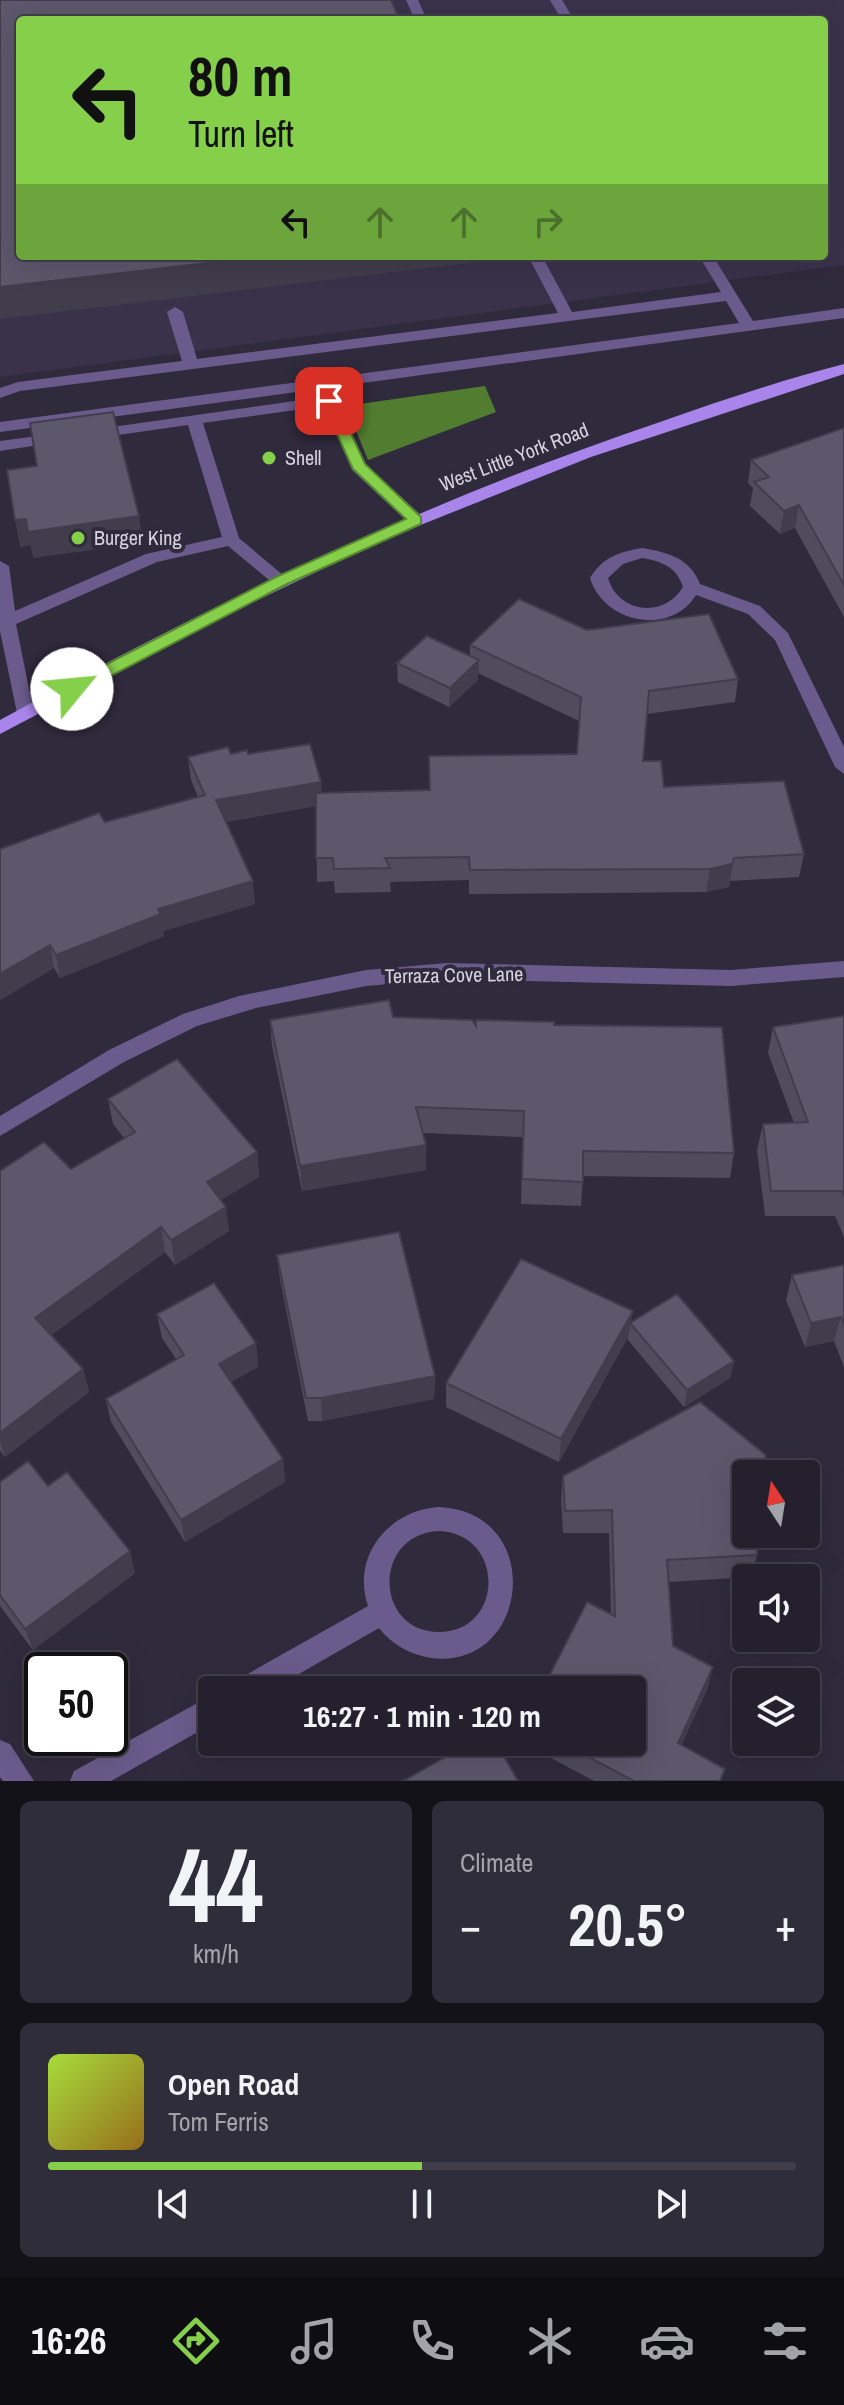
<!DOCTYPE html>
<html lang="en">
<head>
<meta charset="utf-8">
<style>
	body { margin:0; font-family:"Archivo Narrow",sans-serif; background:#302d3a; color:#f1f3f6; height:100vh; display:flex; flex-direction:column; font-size:30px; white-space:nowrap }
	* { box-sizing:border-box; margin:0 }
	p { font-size:26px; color:#a3a3aa }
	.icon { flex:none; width:44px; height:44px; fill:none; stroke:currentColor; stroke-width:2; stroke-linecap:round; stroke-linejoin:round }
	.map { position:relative; height:1781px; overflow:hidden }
	.panel { display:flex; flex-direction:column; gap:20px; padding:20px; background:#141219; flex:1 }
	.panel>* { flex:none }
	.hud { position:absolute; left:16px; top:16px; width:812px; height:244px; border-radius:8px; box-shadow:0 8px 32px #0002,0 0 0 2px #413e4a; background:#86cf4b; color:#111; overflow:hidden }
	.needle { width:52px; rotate:348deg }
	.buttons { position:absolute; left:732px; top:1460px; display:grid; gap:16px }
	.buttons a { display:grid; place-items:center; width:88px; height:88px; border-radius:8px; background:#24202e; box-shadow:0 8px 32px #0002,0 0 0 2px #413e4a; font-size:40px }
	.speed { position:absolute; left:24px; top:1652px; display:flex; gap:16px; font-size:40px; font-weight:700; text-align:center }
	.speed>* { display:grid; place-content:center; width:104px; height:104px; border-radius:50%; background:#24202e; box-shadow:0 8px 32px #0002,0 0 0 2px #413e4a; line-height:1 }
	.speed .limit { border:4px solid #111; border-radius:12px; background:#fff; color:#111 }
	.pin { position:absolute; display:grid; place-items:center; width:68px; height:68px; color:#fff; margin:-34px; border-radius:16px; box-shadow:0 4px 12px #0006 }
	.me { position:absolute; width:88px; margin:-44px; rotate:62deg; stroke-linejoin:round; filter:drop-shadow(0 0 6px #0008) }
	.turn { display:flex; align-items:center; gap:28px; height:168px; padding:0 40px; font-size:36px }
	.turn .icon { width:104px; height:104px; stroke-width:2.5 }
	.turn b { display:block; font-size:56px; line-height:68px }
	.lanes { display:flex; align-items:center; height:76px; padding:0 40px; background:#0003; justify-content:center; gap:40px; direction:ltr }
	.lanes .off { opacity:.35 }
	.big { font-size:60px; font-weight:700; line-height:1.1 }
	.panel .tile { flex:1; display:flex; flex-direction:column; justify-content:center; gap:12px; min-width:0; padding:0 28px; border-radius:12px; background:#302d3a }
	.panel .dial { align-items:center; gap:0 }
	.dial b { font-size:104px; line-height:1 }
	.song { display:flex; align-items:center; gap:24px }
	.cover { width:96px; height:96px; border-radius:12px; background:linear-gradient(135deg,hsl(80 70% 55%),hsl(40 70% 35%)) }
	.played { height:8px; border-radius:4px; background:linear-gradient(90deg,#86cf4b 50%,#413e4a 50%) }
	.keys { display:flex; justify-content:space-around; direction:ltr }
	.heat { display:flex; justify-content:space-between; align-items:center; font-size:44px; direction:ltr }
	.panel .tiles { flex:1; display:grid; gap:20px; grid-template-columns:1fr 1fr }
	.tile:last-child { grid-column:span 2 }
	.trip { position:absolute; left:198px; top:1676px; width:448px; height:80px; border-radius:8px; background:#24202e; box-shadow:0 8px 32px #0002,0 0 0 2px #413e4a; font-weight:700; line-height:80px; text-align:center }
	.menu { display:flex; height:128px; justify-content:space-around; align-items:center; background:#0e0d12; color:#a3a3aa }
	.menu .icon { width:56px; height:56px }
	.menu .selected { color:#86cf4b }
	.menu b { font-size:36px; color:#f1f3f6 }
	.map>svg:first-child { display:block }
</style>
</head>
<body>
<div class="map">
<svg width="844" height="1781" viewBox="0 0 844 1781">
	<rect width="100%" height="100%" fill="#302a3d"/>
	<path fill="#3a324b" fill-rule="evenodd" d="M0,0h844v265l-844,112zM20,20h804v236h-804z"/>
	<path fill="#527d31" d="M485,386l11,26 -128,48 -22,-54z"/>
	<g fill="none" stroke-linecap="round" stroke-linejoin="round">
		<path fill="#6b5b8c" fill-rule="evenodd" d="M406,0h12l9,20h-12z
			M550,0h12l12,20h-12z
			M528,256h14l30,56 149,-20 -22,-36h14l40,65 91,-13v10l-844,114v-10l739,-99 -13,-22 -706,90 -20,7v-10l18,-6 164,-21 -15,-49 8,-5 8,5 14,47 361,-46z
			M329,396l8,5 28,63 57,52 2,4 -2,4h-12l-58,-54 -28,-64 -121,17 36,115 51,43 -9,6 -6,-2 -47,-39 -71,16 -141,62 18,90 -9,6 -7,-2 -18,-87v-70l9,5 6,45 131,-57 76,-17 -34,-112 -98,14 -8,-5 2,-3z
			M59,433l6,2v6l-65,10v-10z
			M642,548c25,4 48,10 58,36l60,22 28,27 56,114v27l-9,-7 -60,-127 -27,-26 -52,-19c-25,41 -92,29 -106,-17 13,-21 29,-26 52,-30zM642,558c19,3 35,9 41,29 -19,32 -65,26 -75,-9l15,-14z
			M844,961v16l-113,9 -284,-7 -81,7 -110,22 -59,18 -73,36 -124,74v-20l109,-66 74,-36 56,-18 127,-26 81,-7 284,7z
			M439,1507c108,5 91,164 -8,151 -20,-3 -40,-14 -52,-30l-108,62h-39l3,-9 133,-75c-17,-50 21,-96 71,-99zM439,1531c67,3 65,101 0,101 -65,0 -67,-98 0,-101z
			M212,1695v29l-101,57h-41l4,-10z
			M0,1740l10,4 24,37h-31l-3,-4z"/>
		<path fill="#a984ea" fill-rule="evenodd" d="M844,364v10l-253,83 -208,83 -163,78 -220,116v-14c213,-117 429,-220 660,-298 60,-21 122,-42 184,-58z"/>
	</g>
	<path fill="#504b5d" d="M844,428v189l-49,-89 -15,6 -30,-28 3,-18 -5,-5 3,-23z
		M587,630l151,49 -3,23 -88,12 -4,47 21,26 140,67 -5,23 -69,4 -1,6 -23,5 -237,2v-14l-79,2 1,10 -56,1 -1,-12 -17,1 -1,-76 -90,16 29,82 -92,27 1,5 -104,42 -6,-10 -54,32 105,-178 93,-25 -7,-17 -3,-23 60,-3 74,39 107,-3v-34l148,-2 2,-33 -101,-48v7l-29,27 -51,-25 -1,-19 73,-7v-11z
		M844,1016v221l-9,-21h-70l-8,-66 6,-26 31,-1 -26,-70 5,-26z
		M393,1017l83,9 78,-1 180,128 -4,25 -147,-2 -2,30 -60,-2 1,-67 -99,-4 3,37 -124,21 -30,-145 -2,-26z
		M108,1099l149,53 2,25 -38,23 8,31 -54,34 -10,-13 -114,83 32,34 6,23 -84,65 -5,-6v-280l71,-2 53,-31 -11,-14z
		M277,1255l158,121 -1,23 -112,22h-14l-28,-142z
		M844,1265v102l-10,-26 -29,6 -19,-47 6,-25z
		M157,1314l99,29 2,24 -27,15 52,77 2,23 -100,60 -74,-120 -5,-23 70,-40 -14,-21z
		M631,1322l103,39 -4,17 -46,29 -56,-67v-3l-69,125 -113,-55v-24z
		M563,1476l194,79 -6,22 -82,5 4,64 35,42 -27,57 40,36h-127l-71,-38 109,-1 -21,-128 -2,-81h-46l-2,-35z
		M0,1482l48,4 87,87 -102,77 -33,-44z"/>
	<path fill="#413d4c" d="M268,256h227v4l-495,59v-32z
		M799,505l-4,23 -15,6 4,-23z
		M139,516l4,27 -110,15 -5,-26z
		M26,519l5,26 -11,2 -5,-27z
		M479,660l-1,20 -29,27 1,-19z
		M321,782l1,23 -104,18 -2,-23z
		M734,858l-5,29 -23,5 4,-23z
		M253,881l2,23 -92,27 1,5 -104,42 -4,-23 102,-46z
		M50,945l4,23 -54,32v-26z
		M426,1145v25l-124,21 -2,-25z
		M257,1152l2,25 -49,30 -3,-25z
		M226,1207l3,24 -54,34 -4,-25z
		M161,1227l4,25 -123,90 -7,-24z
		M633,1311l-5,26 -69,125 2,-23z
		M841,1317l-7,24 -29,6 6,-24z
		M256,1343l2,24 -36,20 -3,-23z
		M734,1361l-4,17 -46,29 3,-17z
		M83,1369l6,23 -84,65 -5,-17v-7z
		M435,1376l-1,23 -112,22 -1,-23z
		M283,1459l2,23 -100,60 -4,-22z
		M130,1551l5,22 -102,77 -8,-21z
		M713,1667l-5,21 -35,75 5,-20z"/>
	<path fill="#5d576c" stroke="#413d4c" stroke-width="2" d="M0,0h391l9,20h-380v236h248l-268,31z
		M113,412l26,104 -111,16 -2,-13 -11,1 -8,-50 30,-4 -7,-43z
		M844,428v157l-45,-80 -15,6 -30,-29 15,-5 -18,-17z
		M519,599l68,31 122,-16 29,65 -89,12 -6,70h18l3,26 120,-6 20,73 -70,4 -2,6 -22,5 -240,1 -1,-13 -84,1 5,10 -56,1 -1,-11h-17v-65l114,-3 -1,-34 148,-2 4,-57 -111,-52z
		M427,636l52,24 -29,28 -53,-25z
		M310,744l11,38 -105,18 37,81 -95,28 3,5 -105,41 -6,-10 -50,29v-125l99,-36 6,9 100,-27 -17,-38 40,-10 3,7 16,-4 1,4z
		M389,1000l4,17 79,3 4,6v-6l78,2v3l168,2 12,126 -151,-2v31l-61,-3 2,-68 -108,-4 10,38 -126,21 -30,-146z
		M844,1016v180l-2,-5h-71l-8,-67 45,-2 -35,-95z
		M177,1059l80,93 -50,30 19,25 -55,33 -10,-13 -126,91 48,51 -83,64v-262l44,-29 27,27 64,-37 -27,-33z
		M399,1232l36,144 -114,22h-15l-29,-143z
		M521,1259l112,52 -72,128 -115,-56z
		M844,1265v60l-3,-8 -30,6 -19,-48z
		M214,1283l42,60 -37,21 64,95 -102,61 -75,-121 78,-44 -27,-41z
		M677,1294l57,67 -47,29 -57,-67z
		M700,1402l66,53 -2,19h-18v60h13l-2,21 -90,5 6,86 40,21 -35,76 47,26 -5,12h-86l-74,-39h72v-52h-90l45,-88 28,14 -3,-106 -47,1 -2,-35z
		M28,1461l20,25 19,-14 63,79 -105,78 -25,-34v-113z
		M472,1742h24l22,39h-115z"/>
	<path fill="#86cf4b" stroke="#578731" stroke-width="2" d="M329,397l7,4 29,63 56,53v7l-134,60 -209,109h-12l-3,-4 3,-4 210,-108 130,-58 -53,-50 -31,-68z"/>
	<g fill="#86cf4b" stroke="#302a3d" stroke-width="3">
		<circle cx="269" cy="458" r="8"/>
		<circle cx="78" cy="538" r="8"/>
	</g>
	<g text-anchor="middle" stroke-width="8" stroke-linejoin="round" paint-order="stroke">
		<g font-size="20" fill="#d7d4e0" stroke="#302a3d">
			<text transform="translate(514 457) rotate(-21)" y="7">West Little York Road</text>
			<text transform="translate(454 975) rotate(-1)" y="7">Terraza Cove Lane</text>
		</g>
		<g font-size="20" fill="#d7d4e0" stroke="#302a3d" text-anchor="start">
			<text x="285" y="465">Shell</text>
			<text x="94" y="545">Burger King</text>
		</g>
	</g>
</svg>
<div class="buttons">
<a><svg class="needle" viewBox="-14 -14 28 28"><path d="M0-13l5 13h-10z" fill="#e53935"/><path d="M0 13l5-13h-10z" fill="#a3a3aa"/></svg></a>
<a><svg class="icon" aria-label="sound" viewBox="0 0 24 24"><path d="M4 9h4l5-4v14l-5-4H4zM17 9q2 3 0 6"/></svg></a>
<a><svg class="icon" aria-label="layers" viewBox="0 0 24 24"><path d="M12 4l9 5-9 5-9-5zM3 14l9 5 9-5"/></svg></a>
</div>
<div class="speed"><div class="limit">50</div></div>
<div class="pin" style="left:329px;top:401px;background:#d93025"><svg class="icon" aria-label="arrive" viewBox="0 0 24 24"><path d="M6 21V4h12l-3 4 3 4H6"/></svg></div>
<svg class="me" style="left:72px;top:689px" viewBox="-20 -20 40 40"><circle r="19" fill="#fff"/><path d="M0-13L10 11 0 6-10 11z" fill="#86cf4b"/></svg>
<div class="trip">16:27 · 1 min · 120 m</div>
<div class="hud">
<div class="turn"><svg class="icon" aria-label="left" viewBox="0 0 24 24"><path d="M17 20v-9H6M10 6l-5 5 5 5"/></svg><div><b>80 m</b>Turn left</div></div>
<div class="lanes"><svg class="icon" aria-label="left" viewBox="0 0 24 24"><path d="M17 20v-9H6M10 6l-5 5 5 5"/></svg><svg class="icon off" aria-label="ahead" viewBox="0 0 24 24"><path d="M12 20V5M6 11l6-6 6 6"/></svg><svg class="icon off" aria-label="ahead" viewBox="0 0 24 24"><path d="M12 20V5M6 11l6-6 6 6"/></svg><svg class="icon off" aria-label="right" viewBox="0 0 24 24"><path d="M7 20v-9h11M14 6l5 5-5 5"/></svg></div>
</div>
</div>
<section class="panel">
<div class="tiles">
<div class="tile dial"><b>44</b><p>km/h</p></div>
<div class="tile"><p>Climate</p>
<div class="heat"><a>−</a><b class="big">20.5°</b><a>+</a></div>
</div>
<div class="tile">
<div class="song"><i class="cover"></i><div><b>Open Road</b><p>Tom Ferris</p></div></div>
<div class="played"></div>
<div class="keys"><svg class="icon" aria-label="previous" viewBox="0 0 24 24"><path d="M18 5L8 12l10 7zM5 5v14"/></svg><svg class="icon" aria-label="pause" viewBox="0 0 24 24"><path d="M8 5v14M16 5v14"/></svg><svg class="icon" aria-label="next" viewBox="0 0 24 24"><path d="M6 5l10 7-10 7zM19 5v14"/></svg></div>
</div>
</div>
</section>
<nav class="menu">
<b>16:26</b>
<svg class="icon selected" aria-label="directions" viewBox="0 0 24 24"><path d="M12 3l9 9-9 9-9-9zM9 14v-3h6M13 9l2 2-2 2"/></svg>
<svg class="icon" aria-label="music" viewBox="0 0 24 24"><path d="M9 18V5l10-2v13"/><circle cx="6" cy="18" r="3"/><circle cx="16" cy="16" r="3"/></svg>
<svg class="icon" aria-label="phone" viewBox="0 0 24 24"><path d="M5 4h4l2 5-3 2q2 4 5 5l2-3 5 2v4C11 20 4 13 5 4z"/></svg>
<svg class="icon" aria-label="climate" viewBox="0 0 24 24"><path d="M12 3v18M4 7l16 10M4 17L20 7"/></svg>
<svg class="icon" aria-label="car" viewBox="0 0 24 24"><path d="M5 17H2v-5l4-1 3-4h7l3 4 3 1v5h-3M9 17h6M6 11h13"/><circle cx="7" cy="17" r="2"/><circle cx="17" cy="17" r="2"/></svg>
<svg class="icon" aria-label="filters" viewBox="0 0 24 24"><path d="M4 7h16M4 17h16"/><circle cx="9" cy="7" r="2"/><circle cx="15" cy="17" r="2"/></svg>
</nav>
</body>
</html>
